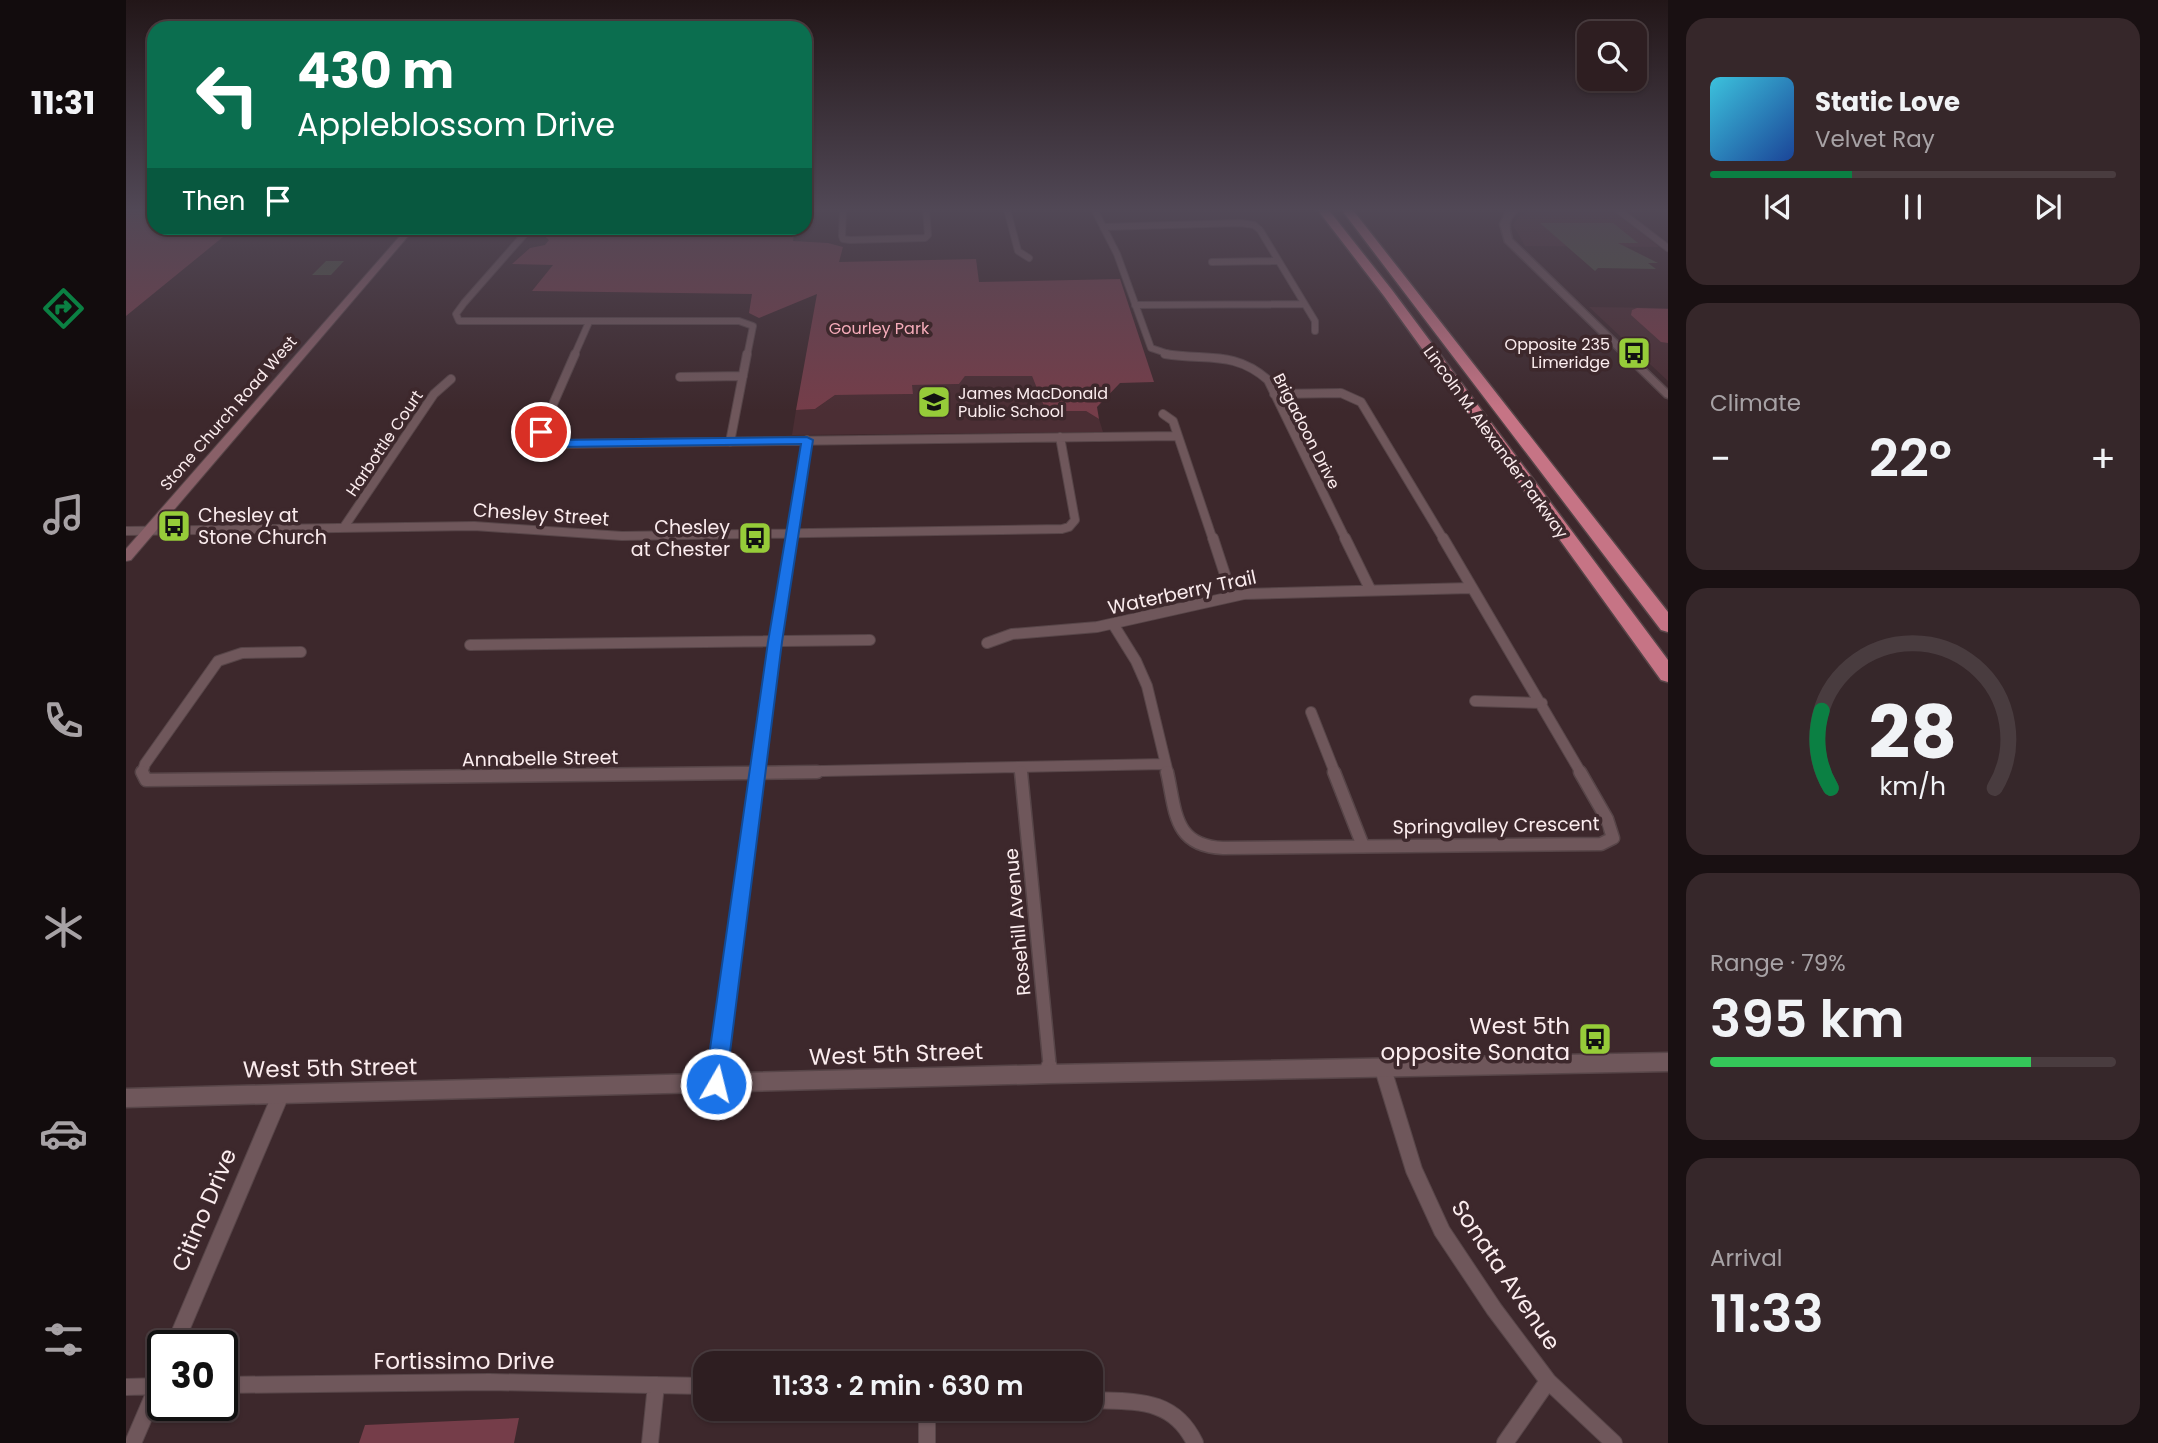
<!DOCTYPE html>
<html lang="en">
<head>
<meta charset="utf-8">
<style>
	body { margin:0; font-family:Poppins,sans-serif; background:#36272a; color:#f1f3f6; height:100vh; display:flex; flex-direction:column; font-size:26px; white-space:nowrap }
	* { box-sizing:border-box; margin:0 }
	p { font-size:23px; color:#a7a2a5 }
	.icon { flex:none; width:38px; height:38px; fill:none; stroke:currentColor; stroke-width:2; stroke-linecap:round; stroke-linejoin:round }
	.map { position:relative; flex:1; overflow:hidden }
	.side { display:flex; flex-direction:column; gap:18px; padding:18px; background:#191012; width:490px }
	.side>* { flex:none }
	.top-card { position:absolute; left:21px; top:21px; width:665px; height:214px; border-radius:21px; box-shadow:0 2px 5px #0004,0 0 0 2px #493c3f; background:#0b6e4f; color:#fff; overflow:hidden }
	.controls { position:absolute; left:1451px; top:21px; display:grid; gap:14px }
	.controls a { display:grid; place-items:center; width:70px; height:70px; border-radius:14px; background:#2e1e21; box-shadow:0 2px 5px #0004,0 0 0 2px #493c3f; font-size:35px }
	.speed { position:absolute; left:21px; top:1330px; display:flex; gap:14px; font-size:35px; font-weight:700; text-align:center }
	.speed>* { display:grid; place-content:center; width:91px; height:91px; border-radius:50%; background:#2e1e21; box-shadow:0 2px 5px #0004,0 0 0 2px #493c3f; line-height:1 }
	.speed .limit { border:4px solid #111; border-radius:10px; background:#fff; color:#111 }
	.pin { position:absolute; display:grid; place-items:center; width:60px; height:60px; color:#fff; margin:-30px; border:4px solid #fff; border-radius:50%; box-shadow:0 2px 7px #0007 }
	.me { position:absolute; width:77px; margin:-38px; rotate:8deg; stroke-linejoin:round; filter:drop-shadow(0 0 5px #0008) }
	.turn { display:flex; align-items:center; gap:24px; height:147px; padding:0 35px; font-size:32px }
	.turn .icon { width:91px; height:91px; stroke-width:2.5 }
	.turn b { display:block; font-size:49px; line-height:60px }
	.then { display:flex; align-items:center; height:66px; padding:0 35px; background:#0003; gap:14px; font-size:26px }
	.big { font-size:52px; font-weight:600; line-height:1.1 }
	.side .widget { flex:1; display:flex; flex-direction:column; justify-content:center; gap:10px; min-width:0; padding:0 24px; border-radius:21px; background:#36272a }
	.side .dial { align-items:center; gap:0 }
	.dial svg { height:182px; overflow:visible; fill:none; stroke:#493c3f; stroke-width:7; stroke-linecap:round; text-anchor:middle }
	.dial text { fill:#f1f3f6; stroke:none }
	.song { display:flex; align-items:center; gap:21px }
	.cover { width:84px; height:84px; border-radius:10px; background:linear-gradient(135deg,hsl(190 70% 55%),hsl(220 70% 35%)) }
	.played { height:7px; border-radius:4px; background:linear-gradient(90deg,#0b8043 35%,#493c3f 35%) }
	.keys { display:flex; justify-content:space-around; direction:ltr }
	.heat { display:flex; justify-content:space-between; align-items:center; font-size:38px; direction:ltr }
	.charge { height:10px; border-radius:5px; background:linear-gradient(90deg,#34c759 79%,#493c3f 0) }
	.trip { position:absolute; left:567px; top:1351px; width:410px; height:70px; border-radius:21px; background:#2e1e21; box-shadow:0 2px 5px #0004,0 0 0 2px #493c3f; font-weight:600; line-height:70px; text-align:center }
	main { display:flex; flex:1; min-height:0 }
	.tabs { display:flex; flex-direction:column; width:126px; justify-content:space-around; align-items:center; background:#120c0d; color:#a7a2a5 }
	.tabs .icon { width:49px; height:49px }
	.tabs .active { color:#0b8043 }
	.tabs b { font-size:32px; color:#f1f3f6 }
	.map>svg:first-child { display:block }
</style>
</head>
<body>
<main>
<nav class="tabs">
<b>11:31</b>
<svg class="icon active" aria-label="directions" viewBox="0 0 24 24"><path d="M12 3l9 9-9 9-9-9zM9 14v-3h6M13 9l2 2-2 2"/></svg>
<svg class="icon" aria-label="music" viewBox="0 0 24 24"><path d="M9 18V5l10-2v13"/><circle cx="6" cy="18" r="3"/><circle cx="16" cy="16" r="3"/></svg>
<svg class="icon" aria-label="phone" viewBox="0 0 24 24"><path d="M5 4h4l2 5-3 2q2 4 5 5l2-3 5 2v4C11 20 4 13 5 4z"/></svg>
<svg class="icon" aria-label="climate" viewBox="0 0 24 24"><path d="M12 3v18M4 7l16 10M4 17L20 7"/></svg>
<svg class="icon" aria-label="car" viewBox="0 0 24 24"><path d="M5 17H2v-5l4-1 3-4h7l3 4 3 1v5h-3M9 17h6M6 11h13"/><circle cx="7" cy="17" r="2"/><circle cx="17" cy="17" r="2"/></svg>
<svg class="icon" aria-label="filters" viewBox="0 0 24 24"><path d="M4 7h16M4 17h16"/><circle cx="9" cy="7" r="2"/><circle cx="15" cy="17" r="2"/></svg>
</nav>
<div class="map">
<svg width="1542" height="1443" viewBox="0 0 1542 1443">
	<rect width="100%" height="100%" fill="#3d282c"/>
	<path fill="#4b2e34" d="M1407,209h78l48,38 -134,-1 -12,-21 6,-9z
		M1463,307l79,1v73z
		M839,376h67l14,35h40l13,8 4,13 -311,3 4,-25 19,-1 20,-14 77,-1v-9l47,-1z"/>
	<path fill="#753d49" d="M0,209h28v19h80l-108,88z
		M418,228h251l-2,13 35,2 15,4 -4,15 137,-3 3,23 141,-3 34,103 -34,1 -23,24 2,12 -13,-8h-40l-14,-35h-67l-6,8 -47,1 1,9 -78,1 -20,14 -19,1 21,-116 -58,24 -10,-5 3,-19 -220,-3 21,-26 -41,-1 18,-16 15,-3 4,-5 -9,-8z
		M1511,308l31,1v34l-7,-1 -30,-27 1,-5z
		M393,1418l-5,25h-155l6,-18z"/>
	<path fill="#4c5542" d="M1414,223h73l25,20h-20l40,20h-10l8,6 -58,-1 -3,3z
		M200,261h18l-13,14h-19z"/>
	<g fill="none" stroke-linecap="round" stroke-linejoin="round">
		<defs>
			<path id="minor-far4" d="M717,209l-1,27 1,3 7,1 75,-2 3,-3 -2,-26
				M881,209l11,42 11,7
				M968,209l23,45 34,94 24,8
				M1491,209l51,39
				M977,227l137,-4 14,2 6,5 55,91v10
				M404,228l-66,75 -8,11 3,7h280l14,5 -6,30
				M1086,262l65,-1
				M1009,305l169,-1
				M448,356l15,-34"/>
			<path id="minor-far3" d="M449,354l-35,80 5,8 11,2 622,-8
				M1039,354c41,7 69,-4 103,26l78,160
				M554,377l63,-1
				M1148,394l67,-1 20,9 83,138
				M1037,414l10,7 40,119
				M604,442l17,-88
				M218,527l90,-133 17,-15
				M0,531l348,-5 148,10 440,-7 7,-2 6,-7 -15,-83
				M665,540l16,-100"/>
			<path id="minor-far2" d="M1087,538l19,58
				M1219,538l25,51
				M1317,538l138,235
				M987,624l23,37 11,25 21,87
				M861,643l25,-9 85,-7 147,-33 227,-6
				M344,645l400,-5
				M1349,701l67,2
				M1185,712l24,61
				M895,767l1,6
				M16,773l3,-9 73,-103 24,-8 59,-1
				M594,773l445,-9
				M631,773l34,-235"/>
			<path id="minor-far1" d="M16,772l4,8 671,-8
				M895,772l29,297
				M1041,772c9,39 6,74 56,76l378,-4 12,-6 -6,-19 -27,-47
				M1208,772l29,74
				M592,1069l40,-297"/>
			<path id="minor" d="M923,1067l1,7
				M1257,1069l31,101 28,61 52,78 54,72 66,62
				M590,1084l2,-17
				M48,1346l107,-252
				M96,1385l267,-3 216,4
				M0,1387l37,-1
				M964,1400c45,2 83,-3 105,43
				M801,1409v34
				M7,1443l30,-70
				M524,1443l6,-58
				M1379,1443l43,-62"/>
			<path id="tertiary" d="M1386,209h8c-12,11 -12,14 -8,30l156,151v8l-3,-1 -160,-155 -5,-18 5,-11z
				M1542,1053v18l-618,12 -924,24v-18l924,-24z"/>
			<path id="secondary" d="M281,228h8l-284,332 -5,1v-12z"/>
			<path id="motorway" d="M1191,209h11l64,81 276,370v22l-7,-2 -277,-384z
				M1215,209h11l316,403v20l-7,-2z"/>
		</defs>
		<use href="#minor-far4" stroke="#574548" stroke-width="8"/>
		<use href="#minor-far3" stroke="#574548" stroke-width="10"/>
		<use href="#minor-far2" stroke="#574548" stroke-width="12"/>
		<use href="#minor-far1" stroke="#574548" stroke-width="15"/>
		<use href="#minor" stroke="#574548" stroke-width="18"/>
		<use href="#tertiary" stroke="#574548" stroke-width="3"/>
		<use href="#secondary" stroke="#574548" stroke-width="2"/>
		<use href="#motorway" stroke="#574548" stroke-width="3"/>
		<use href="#minor-far4" stroke="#6f575b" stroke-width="6"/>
		<use href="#minor-far3" stroke="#6f575b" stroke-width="8"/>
		<use href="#minor-far2" stroke="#6f575b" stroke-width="10"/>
		<use href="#minor-far1" stroke="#6f575b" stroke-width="12"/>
		<use href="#minor" stroke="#6f575b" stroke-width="16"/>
		<use href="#tertiary" fill="#6f575b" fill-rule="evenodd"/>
		<use href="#secondary" fill="#896068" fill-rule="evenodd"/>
		<use href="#motorway" fill="#c67485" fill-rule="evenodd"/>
	</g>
	<linearGradient id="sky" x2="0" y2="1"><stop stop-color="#221618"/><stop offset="0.51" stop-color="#514856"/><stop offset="1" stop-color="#514856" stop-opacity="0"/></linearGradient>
	<rect width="1542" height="411" fill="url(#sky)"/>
	<path fill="#1a73e8" stroke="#114b97" stroke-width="2" d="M415,428l4,1 4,10 7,1 251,-3 6,3 -31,202 -56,442 -3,8 -7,3 -8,-3 -3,-8 63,-442 33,-198 -245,3c-8,-1 -24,-3 -21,-15z"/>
	<defs>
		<symbol id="bus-square" viewBox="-11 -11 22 22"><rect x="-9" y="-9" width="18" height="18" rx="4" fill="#96cc39" stroke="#3d282c"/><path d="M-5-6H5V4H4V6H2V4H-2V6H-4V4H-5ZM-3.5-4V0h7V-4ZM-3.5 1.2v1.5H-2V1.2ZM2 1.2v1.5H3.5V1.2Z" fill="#111"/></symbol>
		<symbol id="school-square" viewBox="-11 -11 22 22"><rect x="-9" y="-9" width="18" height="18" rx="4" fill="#96cc39" stroke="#3d282c"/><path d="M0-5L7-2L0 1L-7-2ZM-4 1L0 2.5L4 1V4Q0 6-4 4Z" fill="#111"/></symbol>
	</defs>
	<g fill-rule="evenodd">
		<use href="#bus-square" x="1489" y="334" width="38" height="38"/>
		<use href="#school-square" x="789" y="383" width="38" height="38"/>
		<use href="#bus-square" x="29" y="507" width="38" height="38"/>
		<use href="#bus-square" x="610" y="519" width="38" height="38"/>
		<use href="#bus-square" x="1450" y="1020" width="38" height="38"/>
	</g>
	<g text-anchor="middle" stroke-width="7" stroke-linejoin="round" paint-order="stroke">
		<g font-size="16" fill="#f6acba" stroke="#3d282c">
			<text x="753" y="334">Gourley Park</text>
		</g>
		<g font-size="16" fill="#fbecee" stroke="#3d282c" text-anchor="end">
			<text x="1484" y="350">Opposite 235<tspan x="1484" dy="18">Limeridge</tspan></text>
			<text x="832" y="399" text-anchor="start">James MacDonald<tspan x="832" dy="18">Public School</tspan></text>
		</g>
		<g font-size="16" fill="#fbecee" stroke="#3d282c">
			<text transform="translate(102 413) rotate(-49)" y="6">Stone Church Road West</text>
			<text transform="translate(1181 431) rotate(63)" y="6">Brigadoon Drive</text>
			<text transform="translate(1370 442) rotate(54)" y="6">Lincoln M. Alexander Parkway</text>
			<text transform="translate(258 443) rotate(-56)" y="6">Harbottle Court</text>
		</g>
		<g font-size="19" fill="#fbecee" stroke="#3d282c">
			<text transform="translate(415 514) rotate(4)" y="7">Chesley Street</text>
			<text transform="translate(1056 592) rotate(-12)" y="7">Waterberry Trail</text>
			<text transform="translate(414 758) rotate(-1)" y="7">Annabelle Street</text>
			<text transform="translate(1370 825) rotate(-1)" y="7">Springvalley Crescent</text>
			<text transform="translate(891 922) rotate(-95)" y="7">Rosehill Avenue</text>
		</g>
		<g font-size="19" fill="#fbecee" stroke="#3d282c" text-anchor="start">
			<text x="72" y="522">Chesley at<tspan x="72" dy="22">Stone Church</tspan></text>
			<text x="604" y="534" text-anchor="end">Chesley<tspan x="604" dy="22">at Chester</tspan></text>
		</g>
		<g font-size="23" fill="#fbecee" stroke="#3d282c" text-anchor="end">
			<text x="1444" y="1034">West 5th<tspan x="1444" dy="26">opposite Sonata</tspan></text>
		</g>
		<g font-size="23" fill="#fbecee" stroke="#3d282c">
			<text transform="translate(770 1054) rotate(-2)" y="8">West 5th Street</text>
			<text transform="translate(204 1068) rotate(-1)" y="8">West 5th Street</text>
			<text transform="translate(78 1210) rotate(-67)" y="8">Citino Drive</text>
			<text transform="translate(1380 1275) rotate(56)" y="8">Sonata Avenue</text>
			<text x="338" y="1369">Fortissimo Drive</text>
		</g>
	</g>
</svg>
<div class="controls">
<a><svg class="icon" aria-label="search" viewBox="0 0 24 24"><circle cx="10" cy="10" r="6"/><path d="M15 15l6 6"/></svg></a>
</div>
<div class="speed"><div class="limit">30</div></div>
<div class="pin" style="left:415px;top:432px;background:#d93025"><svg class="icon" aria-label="arrive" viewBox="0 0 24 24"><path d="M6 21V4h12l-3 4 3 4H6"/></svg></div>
<svg class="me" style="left:590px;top:1084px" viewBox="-20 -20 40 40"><circle r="17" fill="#1a73e8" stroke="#fff" stroke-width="3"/><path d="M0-11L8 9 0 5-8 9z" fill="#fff"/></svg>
<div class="trip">11:33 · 2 min · 630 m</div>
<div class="top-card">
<div class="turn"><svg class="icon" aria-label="left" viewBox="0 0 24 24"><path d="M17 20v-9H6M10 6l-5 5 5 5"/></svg><div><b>430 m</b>Appleblossom Drive</div></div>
<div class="then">Then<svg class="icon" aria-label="arrive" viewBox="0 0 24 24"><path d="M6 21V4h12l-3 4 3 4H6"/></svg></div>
</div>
</div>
<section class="side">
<div class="widget">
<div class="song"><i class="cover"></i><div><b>Static Love</b><p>Velvet Ray</p></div></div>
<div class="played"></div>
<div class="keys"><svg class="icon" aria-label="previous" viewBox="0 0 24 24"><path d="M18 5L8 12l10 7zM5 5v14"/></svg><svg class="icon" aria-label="pause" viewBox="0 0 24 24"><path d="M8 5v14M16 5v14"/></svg><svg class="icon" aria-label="next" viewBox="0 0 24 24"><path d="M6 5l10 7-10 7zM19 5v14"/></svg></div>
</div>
<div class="widget"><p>Climate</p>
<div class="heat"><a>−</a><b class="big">22°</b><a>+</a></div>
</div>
<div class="widget dial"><svg viewBox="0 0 100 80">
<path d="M14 69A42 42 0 1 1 86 69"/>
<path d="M14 69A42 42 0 0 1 10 35" stroke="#0b8043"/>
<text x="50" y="56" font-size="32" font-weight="700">28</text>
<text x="50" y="72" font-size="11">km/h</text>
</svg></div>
<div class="widget"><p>Range · 79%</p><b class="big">395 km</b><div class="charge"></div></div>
<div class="widget"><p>Arrival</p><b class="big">11:33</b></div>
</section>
</main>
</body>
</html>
